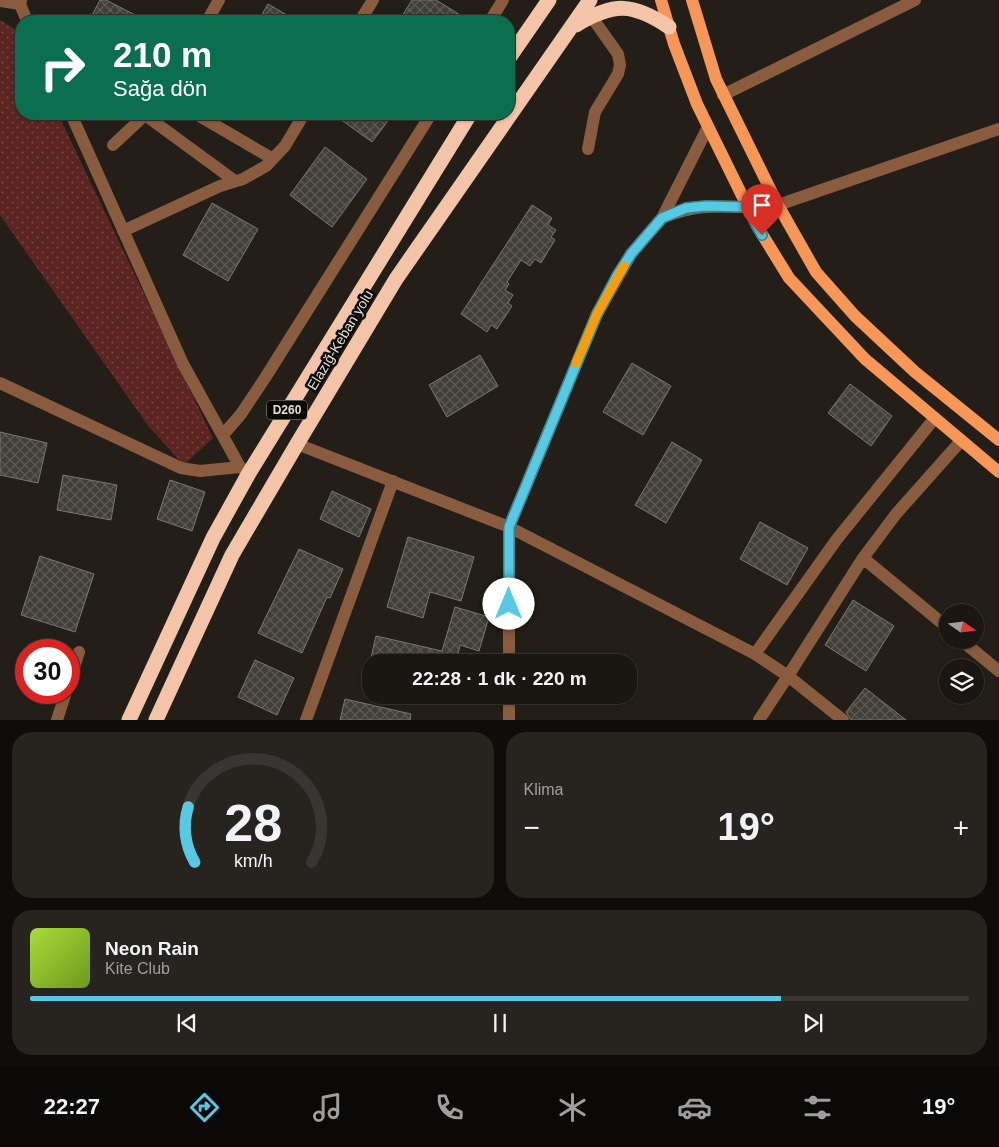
<!DOCTYPE html>
<html lang="tr">
<head>
<meta charset="utf-8">
<style>
	body { margin:0; font-family:Helvetica,sans-serif; background:#272420; color:#f1f3f6; height:100vh; display:flex; flex-direction:column; font-size:19px; white-space:nowrap }
	* { box-sizing:border-box; margin:0 }
	p { font-size:16px; color:#9f9f9f }
	.icon { flex:none; width:28px; height:28px; fill:none; stroke:currentColor; stroke-width:2; stroke-linecap:round; stroke-linejoin:round }
	.map { position:relative; height:720px; overflow:hidden }
	.drawer { display:flex; flex-direction:column; gap:12px; padding:12px; background:#0e0d0a; flex:1 }
	.drawer>* { flex:none }
	.guide { position:absolute; left:15px; top:15px; width:500px; height:105px; border-radius:20px; box-shadow:0 1px 4px #0004,0 0 0 1px #383632; background:#0b6e4f; color:#fff; overflow:hidden }
	.needle { width:32px; rotate:104deg }
	.controls { position:absolute; left:939px; top:604px; display:grid; gap:10px }
	.controls a { display:grid; place-items:center; width:45px; height:45px; border-radius:50%; background:#1a1712; box-shadow:0 1px 4px #0004,0 0 0 1px #383632; font-size:25px }
	.speed { position:absolute; left:15px; top:639px; display:flex; gap:10px; font-size:25px; font-weight:700; text-align:center }
	.speed>* { display:grid; place-content:center; width:65px; height:65px; border-radius:50%; background:#1a1712; box-shadow:0 1px 4px #0004,0 0 0 1px #383632; line-height:1 }
	.speed .limit { border:8px solid #d22; background:#fff; color:#111 }
	.pin { position:absolute; display:grid; place-items:center; width:42px; height:42px; color:#fff; margin:-51px -21px; border-radius:50% 50% 50% 0; rotate:-45deg; box-shadow:0 0 5px #0007 }
	.pin .icon { rotate:45deg }
	.me { position:absolute; width:55px; margin:-28px; rotate:0deg; stroke-linejoin:round; filter:drop-shadow(0 0 4px #0008) }
	.turn { display:flex; align-items:center; gap:18px; height:105px; padding:0 15px; font-size:22px }
	.turn .icon { width:65px; height:65px; stroke-width:2.5 }
	.turn b { display:block; font-size:35px; line-height:42px }
	.big { font-size:38px; font-weight:600; line-height:1.1 }
	.drawer .tile { flex:1; display:flex; flex-direction:column; justify-content:center; gap:8px; min-width:0; padding:0 18px; border-radius:20px; background:#272420 }
	.drawer .dial { align-items:center; gap:0 }
	.dial svg { height:130px; overflow:visible; fill:none; stroke:#383632; stroke-width:7; stroke-linecap:round; text-anchor:middle }
	.dial text { fill:#f1f3f6; stroke:none }
	.song { display:flex; align-items:center; gap:15px }
	.cover { width:60px; height:60px; border-radius:8px; background:linear-gradient(135deg,hsl(80 70% 55%),hsl(80 70% 35%)) }
	.played { height:5px; border-radius:2px; background:linear-gradient(90deg,#57c9e3 80%,#383632 80%) }
	.keys { display:flex; justify-content:space-around; direction:ltr }
	.heat { display:flex; justify-content:space-between; align-items:center; font-size:28px; direction:ltr }
	.drawer .tiles { flex:1; display:grid; gap:12px; grid-template-columns:1fr 1fr }
	.tile:last-child { grid-column:span 2 }
	.trip { position:absolute; left:362px; top:654px; width:275px; height:50px; border-radius:20px; background:#1a1712; box-shadow:0 1px 4px #0004,0 0 0 1px #383632; font-weight:600; line-height:50px; text-align:center }
	.menu { display:flex; height:80px; justify-content:space-around; align-items:center; background:#0a0907; color:#9f9f9f }
	.menu .icon { width:35px; height:35px }
	.menu .active { color:#57c9e3 }
	.menu b { font-size:22px; color:#f1f3f6 }
	.map>svg:first-child { display:block }
</style>
</head>
<body>
<div class="map">
<svg width="999" height="720" viewBox="0 0 999 720">
	<defs>
		<pattern id="grass-dots" width="8" height="8" patternUnits="userSpaceOnUse" patternTransform="scale(1.25)"><rect width="8" height="8" fill="#5c2522"/><path d="M2 2h.1M6 6h.1" fill="none" stroke="#734442" stroke-width="1.8" stroke-linecap="round"/></pattern>
		<pattern id="building-cross-hatch" width="8" height="8" patternUnits="userSpaceOnUse" patternTransform="scale(1.25)"><rect width="8" height="8" fill="#404038"/><path d="M0 0l8 8M0 8l8-8" fill="none" stroke="#5b5b54"/></pattern>
	</defs>
	<rect width="100%" height="100%" fill="#231f18"/>
	<path fill="url(#grass-dots)" d="M0,20l21,13v81h37l155,324 -29,27 -35,-38 -149,-212z"/>
	<path fill="url(#building-cross-hatch)" stroke="#787870" d="M100,0h6l41,21h-58z
		M412,0h24l34,21h-71z
		M268,4l29,17h-39z
		M333,114h60l-21,28z
		M325,147l42,32 -35,48 -42,-32z
		M212,203l46,26 -30,52 -45,-26z
		M532,205l20,13 -4,7 8,5 -5,7 4,3 -14,23 -6,-4 -5,7 -9,-6 -14,22 2,2 -4,6 8,5 -5,8 4,3 -15,23 -6,-4 -4,7 -26,-18z
		M480,355l18,31 -51,31 -18,-32z
		M632,363l39,23 -28,49 -40,-23z
		M850,384l42,32 -21,30 -43,-33z
		M0,432l47,11 -9,40 -38,-8z
		M672,442l30,18 -36,63 -31,-18z
		M63,475l54,10 -6,35 -54,-10z
		M170,480l35,12 -13,39 -35,-12z
		M332,491l39,18 -12,28 -39,-18z
		M760,522l48,26 -21,37 -47,-26z
		M408,537l66,20 -13,44 -31,-9 -7,26 -36,-11z
		M299,549l44,20 -13,29 -3,-1 -25,56 -44,-20z
		M40,556l54,18 -19,58 -54,-17z
		M853,600l41,26 -28,45 -41,-26z
		M455,607l34,10 -10,34 -19,-6 -2,9 12,3v5h-100l6,-26 66,15z
		M255,660l39,18 -17,37 -39,-18z
		M865,688l41,32h-55l-5,-8z
		M345,699l66,15 -1,6h-70z"/>
	<g fill="none" stroke-linecap="round" stroke-linejoin="round">
		<path stroke="#8a5c3f" stroke-width="12" d="M21,0l-1,4 7,17
			M0,1l20,3
			M207,21l12,-21
			M360,21l13,-21
			M490,21l13,-21
			M723,95l192,-95
			M71,114l112,250 57,103 9,6
			M196,114l77,45
			M145,115l90,66
			M708,127l-46,91c33,-13 50,-12 85,-11
			M113,145l33,-31
			M588,149l7,-37 23,-38 2,-9 -2,-11 -27,-38
			M778,205l221,-76
			M123,231l97,-45 23,-7 23,-13 19,-20 19,-32
			M0,383l181,85 19,3 40,-4
			M223,435l18,-21 24,-36 166,-264
			M297,444l212,83 246,127 33,22 -29,44
			M863,558l85,70
			M961,640l38,31
			M755,654l82,-115 97,-120
			M509,662v-135l88,-213 34,-60 31,-36
			M69,683l10,-31
			M509,695v25
			M57,720l9,-28
			M306,720l87,-239
			M843,720l-55,-44 75,-118 33,-44 64,-72"/>
		<path stroke="#f79757" stroke-width="12" d="M661,0l13,44 23,60 60,122 32,52 76,81 134,113
			M692,0l24,79 62,126 38,67 39,44 60,56 84,68"/>
		<path stroke="#f3c4a8" stroke-width="15" d="M576,25c38,-23 57,-22 93,2
			M509,58l40,-58
			M129,720l84,-182 36,-65 221,-359
			M156,720l76,-165 65,-111 99,-165 194,-279"/>
	</g>
	<g fill="none" stroke-linecap="round" stroke-linejoin="round">
		<defs>
			<path id="route" d="M509,604v-77l88,-213 20,-38 14,-22 31,-36 24,-10 20,-2 41,1 15,28"/>
		</defs>
		<use href="#route" stroke="#398394" stroke-width="12"/>
		<use href="#route" stroke="#57c9e3" stroke-width="9"/>
		<path stroke="#f59e0b" stroke-width="9" d="M576,363l21,-49 27,-48"/>
	</g>
	<g text-anchor="middle" stroke-width="5" stroke-linejoin="round" paint-order="stroke">
		<rect fill="#0b0906" stroke="#a2a09c" stroke-width="1" x="267" y="400.5" width="40" height="19" rx="4"/>
		<g font-size="12" font-weight="bold" fill="#e3e0dc">
			<text x="287" y="414">D260</text>
		</g>
		<g font-size="14" fill="#e3e0dc" stroke="#0b0906">
			<text transform="translate(340 340) rotate(-59)" y="5">Elazığ-Keban yolu</text>
		</g>
	</g>
</svg>
<div class="controls">
<a><svg class="needle" viewBox="-14 -14 28 28"><path d="M0-13l5 13h-10z" fill="#e53935"/><path d="M0 13l5-13h-10z" fill="#9f9f9f"/></svg></a>
<a><svg class="icon" aria-label="layers" viewBox="0 0 24 24"><path d="M12 4l9 5-9 5-9-5zM3 14l9 5 9-5"/></svg></a>
</div>
<div class="speed"><div class="limit">30</div></div>
<div class="pin" style="left:762px;top:235px;background:#d93025"><svg class="icon" aria-label="arrive" viewBox="0 0 24 24"><path d="M6 21V4h12l-3 4 3 4H6"/></svg></div>
<svg class="me" style="left:509px;top:604px" viewBox="-20 -20 40 40"><circle r="19" fill="#fff"/><path d="M0-13L10 11 0 6-10 11z" fill="#57c9e3"/></svg>
<div class="trip">22:28 · 1 dk · 220 m</div>
<div class="guide">
<div class="turn"><svg class="icon" aria-label="right" viewBox="0 0 24 24"><path d="M7 20v-9h11M14 6l5 5-5 5"/></svg><div><b>210 m</b>Sağa dön</div></div>
</div>
</div>
<section class="drawer">
<div class="tiles">
<div class="tile dial"><svg viewBox="0 0 100 80">
<path d="M14 69A42 42 0 1 1 86 69"/>
<path d="M14 69A42 42 0 0 1 10 35" stroke="#57c9e3"/>
<text x="50" y="56" font-size="32" font-weight="700">28</text>
<text x="50" y="72" font-size="11">km/h</text>
</svg></div>
<div class="tile"><p>Klima</p>
<div class="heat"><a>−</a><b class="big">19°</b><a>+</a></div>
</div>
<div class="tile">
<div class="song"><i class="cover"></i><div><b>Neon Rain</b><p>Kite Club</p></div></div>
<div class="played"></div>
<div class="keys"><svg class="icon" aria-label="previous" viewBox="0 0 24 24"><path d="M18 5L8 12l10 7zM5 5v14"/></svg><svg class="icon" aria-label="pause" viewBox="0 0 24 24"><path d="M8 5v14M16 5v14"/></svg><svg class="icon" aria-label="next" viewBox="0 0 24 24"><path d="M6 5l10 7-10 7zM19 5v14"/></svg></div>
</div>
</div>
</section>
<nav class="menu">
<b>22:27</b>
<svg class="icon active" aria-label="directions" viewBox="0 0 24 24"><path d="M12 3l9 9-9 9-9-9zM9 14v-3h6M13 9l2 2-2 2"/></svg>
<svg class="icon" aria-label="music" viewBox="0 0 24 24"><path d="M9 18V5l10-2v13"/><circle cx="6" cy="18" r="3"/><circle cx="16" cy="16" r="3"/></svg>
<svg class="icon" aria-label="phone" viewBox="0 0 24 24"><path d="M5 4h4l2 5-3 2q2 4 5 5l2-3 5 2v4C11 20 4 13 5 4z"/></svg>
<svg class="icon" aria-label="climate" viewBox="0 0 24 24"><path d="M12 3v18M4 7l16 10M4 17L20 7"/></svg>
<svg class="icon" aria-label="car" viewBox="0 0 24 24"><path d="M5 17H2v-5l4-1 3-4h7l3 4 3 1v5h-3M9 17h6M6 11h13"/><circle cx="7" cy="17" r="2"/><circle cx="17" cy="17" r="2"/></svg>
<svg class="icon" aria-label="filters" viewBox="0 0 24 24"><path d="M4 7h16M4 17h16"/><circle cx="9" cy="7" r="2"/><circle cx="15" cy="17" r="2"/></svg>
<b>19°</b>
</nav>
</body>
</html>
